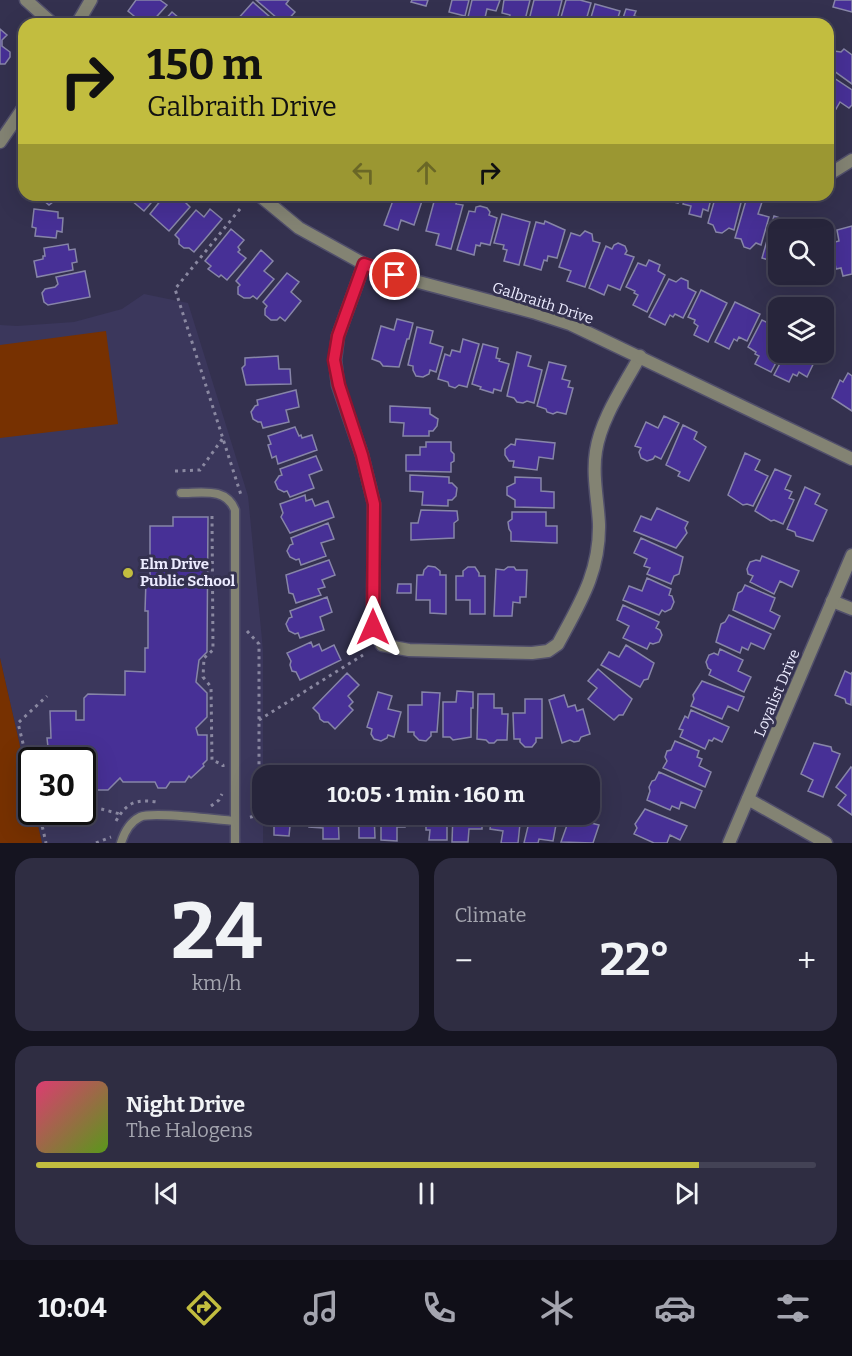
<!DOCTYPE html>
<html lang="en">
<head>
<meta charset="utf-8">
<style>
	body { margin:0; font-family:Bitter,serif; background:#2f2d42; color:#f1f3f6; height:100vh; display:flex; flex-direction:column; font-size:22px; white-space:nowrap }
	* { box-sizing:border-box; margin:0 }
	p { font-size:20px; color:#a4a5af }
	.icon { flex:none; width:33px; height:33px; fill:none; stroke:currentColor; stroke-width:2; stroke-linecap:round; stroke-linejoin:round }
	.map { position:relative; height:843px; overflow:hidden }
	.panel { display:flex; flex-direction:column; gap:15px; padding:15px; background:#151420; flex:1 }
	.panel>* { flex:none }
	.top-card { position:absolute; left:18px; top:18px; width:816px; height:183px; border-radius:18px; box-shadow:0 6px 24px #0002,0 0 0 2px #434255; background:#c2bd3f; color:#111; overflow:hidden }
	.controls { position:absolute; left:768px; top:219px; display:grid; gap:12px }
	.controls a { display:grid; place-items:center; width:66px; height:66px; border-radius:12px; background:#27253b; box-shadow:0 6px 24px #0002,0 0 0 2px #434255; font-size:30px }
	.speed { position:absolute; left:18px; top:747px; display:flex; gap:12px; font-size:30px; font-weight:700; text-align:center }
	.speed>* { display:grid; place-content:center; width:78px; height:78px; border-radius:50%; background:#27253b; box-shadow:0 6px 24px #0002,0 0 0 2px #434255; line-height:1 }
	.speed .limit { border:3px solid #111; border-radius:9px; background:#fff; color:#111 }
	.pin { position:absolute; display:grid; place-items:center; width:51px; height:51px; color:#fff; margin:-26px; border:3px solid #fff; border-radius:50%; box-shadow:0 2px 6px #0007 }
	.me { position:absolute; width:66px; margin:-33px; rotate:0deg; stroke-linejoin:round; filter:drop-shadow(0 0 4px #0008) }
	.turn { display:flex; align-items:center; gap:21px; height:126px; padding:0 30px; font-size:27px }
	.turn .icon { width:78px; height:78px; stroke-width:2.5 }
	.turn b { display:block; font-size:42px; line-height:51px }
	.lanes { display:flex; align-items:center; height:57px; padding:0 30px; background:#0003; justify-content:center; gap:30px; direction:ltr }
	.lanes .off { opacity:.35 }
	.big { font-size:45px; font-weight:700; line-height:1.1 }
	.panel .tile { flex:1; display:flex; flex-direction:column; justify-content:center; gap:9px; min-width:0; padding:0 21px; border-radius:18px; background:#2f2d42 }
	.panel .dial { align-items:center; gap:0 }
	.dial b { font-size:78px; line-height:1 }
	.song { display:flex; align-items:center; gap:18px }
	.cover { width:72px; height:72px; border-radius:9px; background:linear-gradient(135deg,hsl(340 70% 55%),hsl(90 70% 35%)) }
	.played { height:6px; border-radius:3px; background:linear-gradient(90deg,#c2bd3f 85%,#434255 85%) }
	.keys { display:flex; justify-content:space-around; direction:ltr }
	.heat { display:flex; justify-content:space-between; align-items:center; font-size:33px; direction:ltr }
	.panel .tiles { flex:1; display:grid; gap:15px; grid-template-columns:1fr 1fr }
	.tile:last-child { grid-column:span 2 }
	.trip { position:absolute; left:252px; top:765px; width:348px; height:60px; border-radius:18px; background:#27253b; box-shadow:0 6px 24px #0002,0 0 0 2px #434255; font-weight:700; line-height:60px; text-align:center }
	.tabs { display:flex; height:96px; justify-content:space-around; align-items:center; background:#100f18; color:#a4a5af }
	.tabs .icon { width:42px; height:42px }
	.tabs .selected { color:#c2bd3f }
	.tabs b { font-size:27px; color:#f1f3f6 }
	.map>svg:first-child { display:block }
</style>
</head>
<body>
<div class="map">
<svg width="852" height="843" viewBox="0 0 852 843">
	<rect width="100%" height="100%" fill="#34314f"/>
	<path fill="#3b375c" d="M144,294l44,9 60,193 15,154v193h-221l-7,-31h47v-52h-50l-1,34 -31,-136v-333l17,1 57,-4 48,-13z"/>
	<path fill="#773101" d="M106,331l12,93 -118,14v-93z
		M0,658l31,136 1,18h3l7,31h-42z"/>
	<path fill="#473096" stroke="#8785a8" stroke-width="1.5" d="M136,0h24l7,5 -17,19h-23l7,-8 -6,-5z
		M256,0h33l-3,4 9,8 -11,12z
		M412,0h16l-2,6 -15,-4z
		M452,0h17l-4,16 -16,-4z
		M472,0h28l-4,11 -9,-2 -3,13 -16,-5z
		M504,0h26l-6,24h-16l2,-9 -8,-2z
		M534,0h28l-6,24h-28z
		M566,0h14l11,3 -6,21h-26z
		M835,0h17v12l-19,-5z
		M253,2l25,22 -43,-2z
		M595,4l25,7 -4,13h-27z
		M626,9l10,2 -2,5 15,4 -1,4h-27z
		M172,12l14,12h-25z
		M664,18l7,2 2,4h-13l1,-4z
		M0,29l7,6 -5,5v6l8,6v5l-5,7h-5z
		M844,49l8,6v29l-22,-16 4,-5 -3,-3 -1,-4 4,-5 7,1z
		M828,74l24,16v15l-3,3 -9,-6 -4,7 -8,-4z
		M37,195h25l-13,10z
		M125,195h33l-14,16z
		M165,195h21l-4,4 8,8 -21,24 -19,-17z
		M395,195h29l-10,30 -13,-5 -3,10 -14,-5z
		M446,195l9,1 2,4 -1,4 7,1 -12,44 -15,-4 3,-11 -13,-3 9,-33 8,2z
		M655,195h25l-2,8 -24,-6z
		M686,195h26l-4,16 -5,-2 -2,8 -12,-3 2,-8 -8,-2z
		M716,195l9,3 1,-3h17l-9,35 -5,-2 -7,5 -6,-1 -3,-7 -5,-2z
		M747,197l15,5 -4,12 11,3 -8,28 -5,-2 -6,6 -6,-2 -3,-8 -6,-1z
		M480,206l7,2 3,4 -1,3 8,3 -7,27 -9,-2 -1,3 -4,-1 -2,10 -17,-5 12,-39 6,1 1,-5z
		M34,209l24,3v6h5l-1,14 -5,-1 -1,7 -21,-2 1,-8 -4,-1z
		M210,209l12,10 -28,33 -5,-4h-5l-5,-4v-5l-4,-4 21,-25 8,7z
		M502,214l28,8 -11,43 -15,-4 3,-11 -4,-1 1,-4 -10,-2z
		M774,216l15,5 -3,9h-8v33l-16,-5z
		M545,221l20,9 -8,28 -9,-2 -1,5 -3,-1 -3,10 -17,-5 12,-43 8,2z
		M852,226v48l-9,2 -2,-8 -5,1 -5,-26 8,-2 -2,-11z
		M231,229l13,11 -6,7 2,3 -2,2 8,6 -19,22 -6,-5 -2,2 -11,-8 3,-3 -6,-5z
		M585,231l7,3 1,7 7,2 -15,44 -18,-6 4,-10 -12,-4 12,-34 9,3z
		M618,243l7,3 2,5 -2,3 9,3 -14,33 -12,-5 -4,10 -15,-7 17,-42 6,3 2,-4z
		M68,244l1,6 6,-1 2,13 -5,1 1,7 -36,7 -3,-16 9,-2v-3h2l-1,-8z
		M261,250l12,11 -9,10 10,8 -17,20 -4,-3 -3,2h-6l-6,-4v-7l2,-2 -4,-4z
		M649,260l11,5 -2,6 7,4 -18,37 -14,-7 5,-10 -4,-2 1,-2 -9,-4 12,-24 8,3z
		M85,271l5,26 -42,8 -4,-3 -2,-9 3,-4 10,-2 3,-3 -2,-7z
		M287,273l12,9 -8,10 10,9 -16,20 -5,-4 -3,3h-6l-6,-5v-6l2,-3 -4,-4z
		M681,278l7,3v7l8,4 -13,26 -8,-4 -2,3 -3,-2 -5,10 -16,-8 20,-38 7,3z
		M701,290l26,13 -19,39 -14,-7 4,-9 -4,-3 1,-3 -7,-3z
		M735,302l25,12 -13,27 -8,-4 -2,4 -3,-2 -5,10 -14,-7z
		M397,319l16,4 -4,16h-2l-8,28 -16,-1 -3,-4 -8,-3 9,-33 13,4z
		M776,319l2,2v33l2,1 -9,17 -16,-8 4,-8 -4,-2 1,-2 -8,-5 14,-27 8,4z
		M417,327l16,4 -3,12 13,4 -7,25 -6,-2 -1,4 -6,3 -7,-1 -3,-6v-4l-5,-1z
		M463,339l16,5 -12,43 -8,-2 -4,3 -6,-2 -1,-4 -10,-3 7,-25 5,2 2,-6 8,2z
		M483,344l15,4 -2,10 4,1 -1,2 10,3 -8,27 -7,-2 -1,4 -13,-4 1,-2 -9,-3z
		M517,352l14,4 -3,10 14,4 -8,33 -7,-2 -4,2 -6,-1 -3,-4 -7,-2z
		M786,352h33l-12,25 -8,-5 -2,4 -4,-2 -4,8 -15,-7z
		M278,356l1,13h11l1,15 -45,1 -4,-17 3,-3v-7z
		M549,362l17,4 -4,13 8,2 -2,6 5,1 -7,26 -9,-2 -4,2 -6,-2 -1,-3 -9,-3z
		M848,373l4,3v35l-20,-13 8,-18 3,2z
		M296,390l3,17 -13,3 3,12 -26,6 -2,-6h-3l-5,-3 -2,-7 4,-6 3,-1 -1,-5z
		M390,406l40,2v6l8,5 -1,7 -4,5h-4v5h-26l1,-13 -14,-1z
		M664,416l15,7 -18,36 -6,-3 -2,3 -6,2 -6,-3 -2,-6 2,-4 -6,-2 11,-24 12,6z
		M683,425l14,7 -3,7 12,8 -17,34 -11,-5 2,-4 -14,-7z
		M295,427l4,9 2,-1 1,3 10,-3 5,15 -39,14 -2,-8 -4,2 -4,-13 3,-1 -3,-8z
		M516,439l39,4 -2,16 -14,-2 -2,13 -24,-3 1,-6h-5l-4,-6v-6l6,-5 4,1z
		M426,442h25v9l3,3v7l-3,2v9l-45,-1v-16h14v-8h6z
		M745,453l15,7 -5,10 13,6 -15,30 -6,-2 -4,1 -15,-10z
		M316,456l6,14 -13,5 5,13 -24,9 -3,-6 -3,1 -6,-3 -3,-7 4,-6 3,-1 -2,-6z
		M775,469l16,7 -6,13 7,3 -3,6 5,2 -11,24 -9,-4 -3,1 -16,-10z
		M410,475l39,2v6h3l5,5 -1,8 -4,4h-4v6l-26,-1 1,-13 -13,-1z
		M515,477l26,1v13l13,1v16l-39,-1v-7l-8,-5v-8l8,-4z
		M805,487l15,7 -5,10 12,6 -14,31 -17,-5 -1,-4 -8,-3z
		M305,495l1,6 6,-2 3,7 13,-5 6,16 -44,16 -9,-16 2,-4 -3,-9z
		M657,508l31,14 -3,6 2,5 -11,15 -42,-17 7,-15 10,4z
		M421,510l36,1 1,9 -4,3v15l-43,2v-17h7z
		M512,512h34v14h11v17l-46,-2v-9l-2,-3 -1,-7 4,-3z
		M173,517h35l-1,135 -8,8 -3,22 11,11v24l-11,11 2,7h9v25l-4,4 1,2 -13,12 -2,-2 -4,6h-15l-4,6h-8l-3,-6h-32l-3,-4 -12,12h-14l-10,-10 -2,-20h-31v-13h-3l-1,-9h4l-1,-27h26v9h8v-22l4,-4 37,1v-24l20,1v-24h3v-37h-3l1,-31h4v-54h23z
		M328,523l6,16 -13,4 5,13 -25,9 -2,-6 -3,1 -6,-3 -3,-6 3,-6 3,-1 -2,-6z
		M641,538l42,19 -4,17 -5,2 -3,8 -24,-10 3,-6 -6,-2 3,-7 -13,-6z
		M762,556l37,15 -7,16 -12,-6 -6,13 -24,-12 3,-6 -5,-2 -1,-5 3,-7 6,-2 4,1z
		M329,560l6,15 -13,5 3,7 -7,2 3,6 -25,8 -3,-9 -4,-1 -3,-18z
		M428,566l7,1 5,4v4h6v39l-16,-1v-13h-14l1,-25h6l1,-5z
		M468,567h7l4,6v3h6v38h-15v-14h-14v-24h7v-5z
		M508,567h6l2,3h11l-1,27h-6v6l-7,-1 -1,14h-18l2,-47 8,1z
		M647,578l24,11 -2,6 3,1 2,6 -3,7 -6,3 -3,-2 -3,5 -36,-15 6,-14 13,5z
		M398,584h13v9h-14z
		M745,585l30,13 -5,13 10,5 -6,13 -41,-19 5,-17 4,-2z
		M327,597l5,15 -12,5 4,13 -24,8 -2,-5 -3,1 -6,-3 -3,-7 3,-6 3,-1 -2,-6z
		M623,605l36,17 -3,6 4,2 2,5 -3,7 -6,2 -3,-1 -3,6 -24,-11 6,-12 -12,-6z
		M729,615l42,19 -7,15 -13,-6 -3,7 -6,-3 -2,6 -24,-11 5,-18 4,-2z
		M311,642l2,5 6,-3 3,7 12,-6 7,15 -41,20 -4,-8 -4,-1 -2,-6 1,-4 -4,-8z
		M626,645l28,18 -6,16 -4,1 -4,7 -39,-22 8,-13 10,5z
		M720,649l23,11 -5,11 13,6 -7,15 -35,-17 2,-5 -3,-2 -2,-6 3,-7 5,-2 4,2z
		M598,669l34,30 -9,16h-4l-5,5 -26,-21 9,-11 -9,-7z
		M845,671l6,3 1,-2 -1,33 -5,-2 -1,-4 -10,-4z
		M347,673l12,12 -11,11 5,6 -4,4 4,4 -18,19 -7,-7h-4l-4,-3 -1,-5 -6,-6z
		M702,681l42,16 -6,14 -10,-5 -6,13 -31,-13 3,-7 -1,-4z
		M457,691l16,1v16h-2v29l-18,3 -3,-3h-7v-35h13z
		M378,692l14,4 -4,13 13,3 -7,25 -6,-2 -1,3 -6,3 -7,-2 -3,-5 1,-5 -5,-2z
		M422,692l18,1 -3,39h-6v4l-5,5 -7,-1 -5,-5v-3h-6v-27h14z
		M478,694h16v14h8v6h6l-1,26h-10l-3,3h-5l-3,-3 -9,-1z
		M564,695l4,12 7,-2 2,6 6,-2 7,25 -9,3 -2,4 -5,1 -4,-2 -8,3 -13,-43z
		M525,699h17v39h-6v4l-4,5h-7l-5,-5v-3h-6l-1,-26h12z
		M691,710l38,17 -7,15 -8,-4 -2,3 -3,-1 -4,9 -25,-12 3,-7 -4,-1 6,-13 3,2z
		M675,741l24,10 -2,6 5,2 -3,7 12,6 -6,15 -42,-19 4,-7 -2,-4 2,-6 4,-1z
		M814,743l17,4 1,4 8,3 -17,43 -15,-6 5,-11 -12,-6z
		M851,767l1,1v47l-14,-10 8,-10 -10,-8z
		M659,772l43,19 -7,17 -14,-6 -2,7 -7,-3 -2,4 -23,-10 3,-9 -1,-4 3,-6 3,-1z
		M645,809l42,17 -7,14 -10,-5 -3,8h-13l-20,-9 3,-6 -2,-4z
		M274,814h30v10h-10v2h-4l-1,10 -15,-1z
		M310,814h28l1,25h-16v-11l-14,-1z
		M345,814h29l1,24h-16v-14h-14z
		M381,814h30v7h-6v6h-8v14l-16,-1z
		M417,814h30v26h-18l1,-10h-4v-4h-9z
		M453,814h29v15h-13l-1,13h-16z
		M492,814h29l-3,29h-17l2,-12 -13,-2z
		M531,814h27l-5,27 -14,-2 -1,4h-14z
		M571,814l8,3 2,-3 12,5 -2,4 8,2 -6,18 -32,-1z"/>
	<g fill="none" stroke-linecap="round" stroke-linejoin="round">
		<defs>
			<path id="service" d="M181,493c21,0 45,-6 54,17v333
				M121,843c3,-10 9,-21 19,-26 13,-6 77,3 95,4"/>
			<path id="minor" d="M77,24l14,-24
				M0,142l24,-35
				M828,175l24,-15
				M364,264l-26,72 -3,24 3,25 24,70 12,49 -1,123 9,18 27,5 123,3 16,-2 10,-7c22,-41 42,-72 41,-120 -1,-23 -7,-49 -3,-73 5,-33 28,-65 44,-95
				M832,601l20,8
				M748,799l78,44"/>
			<path id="tertiary" d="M26,0l27,24
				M259,195l40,33 65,36 47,16 125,33 34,11 282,135
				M729,843l123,-288"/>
		</defs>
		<use href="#service" stroke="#514f6b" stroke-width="11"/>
		<use href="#minor" stroke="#514f6b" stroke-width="15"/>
		<use href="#tertiary" stroke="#514f6b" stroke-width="15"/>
		<path stroke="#8a88a1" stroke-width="3" stroke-dasharray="3 4.5" stroke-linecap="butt" d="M240,209l-65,80 66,206
			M175,471l25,-1 23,-32
			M212,516l1,134 -9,8 -1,19 8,10 1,73 11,5v2
			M247,631l12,13v171l-12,3
			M259,720l104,-65
			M32,780l-14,-57 29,-27
			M211,806l8,-6 3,-6
			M94,807l26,7
			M39,812l7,31
			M116,821c11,-19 20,-22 41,-19
			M96,843l15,-6"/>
		<use href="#service" stroke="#838373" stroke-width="8"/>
		<use href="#minor" stroke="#838373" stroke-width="12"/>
		<use href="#tertiary" stroke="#838373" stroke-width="12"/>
	</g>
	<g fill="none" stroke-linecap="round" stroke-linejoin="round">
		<defs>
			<path id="route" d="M373,627l1,-123 -12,-49 -23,-70 -5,-25 4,-24 26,-72 31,11"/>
		</defs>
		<use href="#route" stroke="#92132f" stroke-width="15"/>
		<use href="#route" stroke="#e11d48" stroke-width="10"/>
	</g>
	<circle fill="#c2bd3f" stroke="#34314f" stroke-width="2" cx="128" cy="573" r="6"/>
	<g text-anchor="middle" stroke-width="6" stroke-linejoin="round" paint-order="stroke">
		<g font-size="15" fill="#ecebff" stroke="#34314f">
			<text transform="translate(543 303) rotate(18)" y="5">Galbraith Drive</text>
			<text transform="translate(777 693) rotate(-67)" y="5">Loyalist Drive</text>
		</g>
		<g font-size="15" font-weight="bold" fill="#ecebff" stroke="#34314f" text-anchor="start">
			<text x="140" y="569">Elm Drive<tspan x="140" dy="17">Public School</tspan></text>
		</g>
	</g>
</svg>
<div class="controls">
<a><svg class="icon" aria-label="search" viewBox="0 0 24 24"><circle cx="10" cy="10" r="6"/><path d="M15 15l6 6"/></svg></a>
<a><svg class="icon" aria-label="layers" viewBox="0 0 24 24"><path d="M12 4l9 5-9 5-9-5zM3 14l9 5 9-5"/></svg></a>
</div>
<div class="speed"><div class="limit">30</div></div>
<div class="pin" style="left:395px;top:275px;background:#d93025"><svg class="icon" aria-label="arrive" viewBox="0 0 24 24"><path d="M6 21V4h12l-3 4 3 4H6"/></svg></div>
<svg class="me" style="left:373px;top:627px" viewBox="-20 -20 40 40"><path d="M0-17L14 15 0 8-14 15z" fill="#e11d48" stroke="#fff" stroke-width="4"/></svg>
<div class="trip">10:05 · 1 min · 160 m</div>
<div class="top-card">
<div class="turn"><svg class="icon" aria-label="right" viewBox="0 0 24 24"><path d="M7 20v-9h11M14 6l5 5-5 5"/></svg><div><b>150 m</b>Galbraith Drive</div></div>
<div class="lanes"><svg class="icon off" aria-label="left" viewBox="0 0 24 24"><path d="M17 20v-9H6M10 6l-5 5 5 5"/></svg><svg class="icon off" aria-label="ahead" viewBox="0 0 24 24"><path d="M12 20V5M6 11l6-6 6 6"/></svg><svg class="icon" aria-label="right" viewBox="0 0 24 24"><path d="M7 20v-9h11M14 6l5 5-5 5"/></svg></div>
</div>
</div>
<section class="panel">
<div class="tiles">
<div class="tile dial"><b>24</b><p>km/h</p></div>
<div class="tile"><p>Climate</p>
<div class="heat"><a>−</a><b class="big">22°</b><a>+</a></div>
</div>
<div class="tile">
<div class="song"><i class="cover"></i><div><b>Night Drive</b><p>The Halogens</p></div></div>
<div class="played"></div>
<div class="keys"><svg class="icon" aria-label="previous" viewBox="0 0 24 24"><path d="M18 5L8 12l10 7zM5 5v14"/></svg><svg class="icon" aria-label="pause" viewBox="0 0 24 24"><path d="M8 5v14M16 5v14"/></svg><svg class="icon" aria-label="next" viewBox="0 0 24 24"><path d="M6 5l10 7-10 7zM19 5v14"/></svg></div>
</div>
</div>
</section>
<nav class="tabs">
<b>10:04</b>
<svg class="icon selected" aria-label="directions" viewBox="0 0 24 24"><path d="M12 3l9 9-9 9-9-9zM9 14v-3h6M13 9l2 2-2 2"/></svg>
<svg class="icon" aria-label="music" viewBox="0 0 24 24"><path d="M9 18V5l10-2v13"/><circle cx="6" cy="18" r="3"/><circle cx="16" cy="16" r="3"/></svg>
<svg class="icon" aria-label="phone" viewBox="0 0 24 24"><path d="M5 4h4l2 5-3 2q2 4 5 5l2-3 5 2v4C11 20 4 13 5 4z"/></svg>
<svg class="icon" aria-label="climate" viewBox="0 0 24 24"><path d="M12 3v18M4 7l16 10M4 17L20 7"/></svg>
<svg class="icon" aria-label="car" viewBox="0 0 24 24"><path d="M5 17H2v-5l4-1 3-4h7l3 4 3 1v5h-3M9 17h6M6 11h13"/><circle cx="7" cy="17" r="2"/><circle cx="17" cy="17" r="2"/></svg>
<svg class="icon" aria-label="filters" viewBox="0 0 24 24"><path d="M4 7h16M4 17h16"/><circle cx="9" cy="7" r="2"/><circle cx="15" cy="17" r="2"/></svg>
</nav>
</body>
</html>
